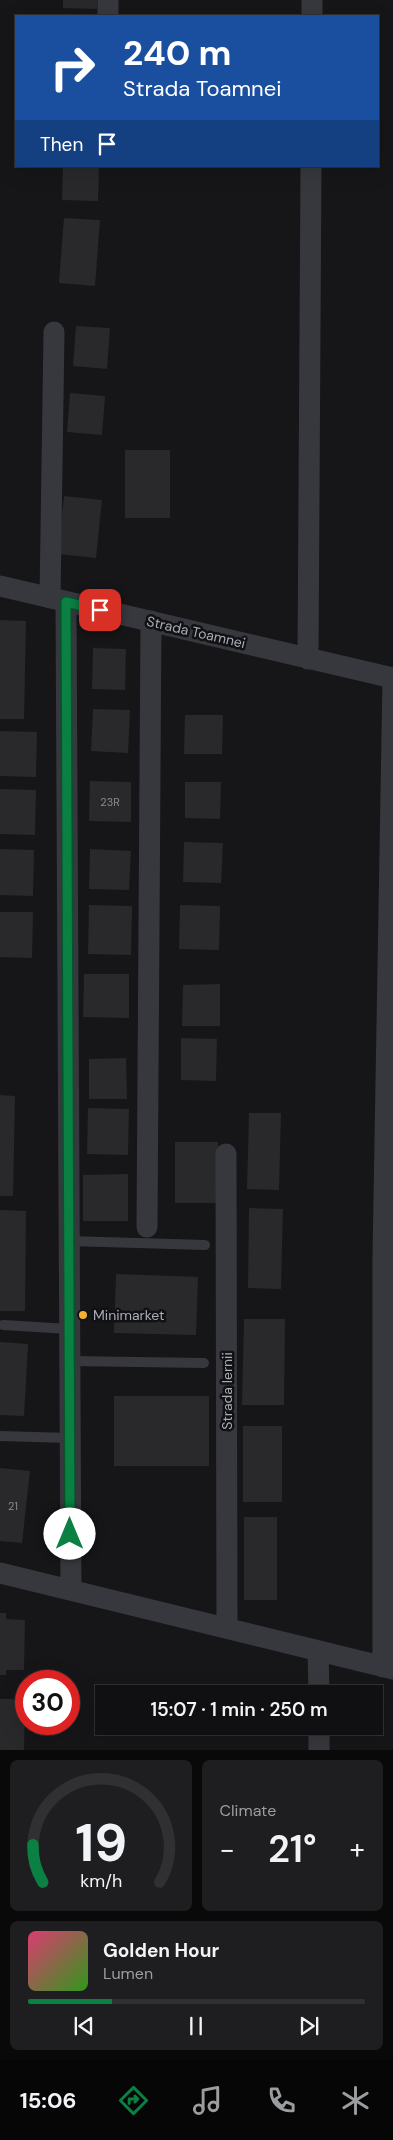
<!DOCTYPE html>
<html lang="en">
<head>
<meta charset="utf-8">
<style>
	body { margin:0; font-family:"DM Sans",sans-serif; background:#1e1e20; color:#f1f3f6; height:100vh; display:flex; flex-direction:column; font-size:19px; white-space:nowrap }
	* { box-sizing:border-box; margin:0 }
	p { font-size:16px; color:#9c9d9f }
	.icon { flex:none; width:28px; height:28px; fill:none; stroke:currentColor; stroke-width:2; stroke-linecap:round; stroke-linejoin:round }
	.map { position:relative; height:1750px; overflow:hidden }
	.sheet { display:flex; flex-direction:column; gap:10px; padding:10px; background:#09090a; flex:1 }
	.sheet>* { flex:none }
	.guide { position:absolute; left:15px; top:15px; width:364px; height:152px; border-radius:0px; box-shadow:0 5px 20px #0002,0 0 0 1px #303032; background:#1a4fa0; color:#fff; overflow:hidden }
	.speed { position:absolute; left:15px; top:1670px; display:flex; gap:10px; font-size:25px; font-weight:700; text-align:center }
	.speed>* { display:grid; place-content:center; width:65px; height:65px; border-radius:50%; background:#101012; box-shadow:0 5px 20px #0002,0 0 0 1px #303032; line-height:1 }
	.speed .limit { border:8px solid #d22; background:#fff; color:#111 }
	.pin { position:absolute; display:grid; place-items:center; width:42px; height:42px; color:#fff; margin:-21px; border-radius:10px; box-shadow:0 2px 8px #0006 }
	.me { position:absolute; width:55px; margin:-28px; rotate:0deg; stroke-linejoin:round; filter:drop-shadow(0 0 4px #0008) }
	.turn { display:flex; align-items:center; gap:18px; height:105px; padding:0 25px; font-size:22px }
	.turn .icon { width:65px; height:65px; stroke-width:2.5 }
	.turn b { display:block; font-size:35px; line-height:42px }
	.then { display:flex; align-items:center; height:48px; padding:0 25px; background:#0003; gap:10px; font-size:19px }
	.big { font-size:38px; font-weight:600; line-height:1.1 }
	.sheet .widget { flex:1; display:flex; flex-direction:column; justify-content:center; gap:8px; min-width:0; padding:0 18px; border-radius:8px; background:#1e1e20 }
	.sheet .dial { align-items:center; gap:0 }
	.dial svg { height:130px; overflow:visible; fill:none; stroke:#303032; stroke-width:7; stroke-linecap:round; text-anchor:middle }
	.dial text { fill:#f1f3f6; stroke:none }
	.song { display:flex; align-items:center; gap:15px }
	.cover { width:60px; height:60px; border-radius:8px; background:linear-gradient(135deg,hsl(340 70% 55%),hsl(110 70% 35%)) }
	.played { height:5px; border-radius:2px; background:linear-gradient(90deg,#0b8043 25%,#303032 25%) }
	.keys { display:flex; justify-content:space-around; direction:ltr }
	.heat { display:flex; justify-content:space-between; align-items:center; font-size:28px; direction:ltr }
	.sheet .tiles { flex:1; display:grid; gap:10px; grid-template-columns:1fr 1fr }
	.widget:last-child { grid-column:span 2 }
	.trip { position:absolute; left:95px; top:1685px; width:288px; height:50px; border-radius:0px; background:#101012; box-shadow:0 5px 20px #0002,0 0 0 1px #303032; font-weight:600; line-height:50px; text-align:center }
	.menu { display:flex; height:80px; justify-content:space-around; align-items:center; background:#060607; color:#9c9d9f }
	.menu .icon { width:35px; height:35px }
	.menu .on { color:#0b8043 }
	.menu b { font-size:22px; color:#f1f3f6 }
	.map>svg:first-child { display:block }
</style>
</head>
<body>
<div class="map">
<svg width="393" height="1750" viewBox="0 0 393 1750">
	<rect width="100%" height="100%" fill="#161618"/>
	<path fill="#29292c" d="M63,0h34v9l-34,-1z
		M63,166h36l-1,35 -36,-1z
		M64,218l36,2 -5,66 -36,-3z
		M76,326l34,2 -3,41 -34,-3z
		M70,393l35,3 -3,39 -35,-3z
		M125,450h45v68h-45z
		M64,496l38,4 -6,58 -38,-4z
		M0,620l26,1 -2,98h-24z
		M93,648l33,1 -1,41 -33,-1z
		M93,709l37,1 -2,43 -37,-2z
		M185,715h38l-1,39h-38z
		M0,731l37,1 -1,45 -36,-1z
		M90,781l41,1v40l-42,-1z
		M185,782h36l-1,37 -35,-1z
		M0,789l36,1 -1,45 -35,-1z
		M184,842l39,1 -2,40 -38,-1z
		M0,849l34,1 -1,46 -33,-1z
		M90,849l41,2 -2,39 -40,-1z
		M89,905l43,1 -1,49 -43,-1z
		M180,905l40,1 -1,44 -40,-1z
		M0,912h33l-1,46 -32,-1z
		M84,974h45v44l-46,-1z
		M220,984v42h-38l1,-41z
		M181,1038l36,1 -1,42 -35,-1z
		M126,1058l1,41h-38v-40z
		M0,1095l15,1 -2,100h-13z
		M88,1108l41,1 -1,46 -41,-1z
		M249,1113h32l-2,77 -32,-1z
		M175,1142h43v61h-43z
		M128,1174v47h-45v-46z
		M249,1208l34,1 -2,80 -33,-1z
		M0,1210l26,1 -1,100h-25z
		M116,1274l82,3 -2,58 -82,-2z
		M244,1319h41l-1,86h-42z
		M0,1342l28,2 -4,72 -24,-1z
		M114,1396h95v70h-95z
		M243,1426h39v76h-39z
		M0,1468l30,3 -8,72 -22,-2z
		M244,1517h33v83h-33z
		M0,1613h6v6l19,1 -1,50h-18v5h-6z
		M0,1699h25l-1,51h-24z"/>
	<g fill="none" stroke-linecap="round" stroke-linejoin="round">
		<path stroke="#37383d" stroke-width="10" d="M69,1241l136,4
			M3,1325l66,4
			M69,1361l135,2
			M0,1436l69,2"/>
		<path stroke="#37383d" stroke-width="21" d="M108,16v-16
			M312,16v-16
			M0,586l393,92
			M50,598l4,-266
			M66,602l5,988
			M308,659l3,-493
			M226,1154l1,474
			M147,1227l4,-606
			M0,1573l393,96
			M318,1651l1,43
			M383,1667v-411l10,-578
			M319,1726v24"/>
	</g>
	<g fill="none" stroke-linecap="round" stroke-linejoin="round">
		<defs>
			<path id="route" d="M70,1534l-4,-932 34,8"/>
		</defs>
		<use href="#route" stroke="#07532c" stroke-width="12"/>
		<use href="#route" stroke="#0b8043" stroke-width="9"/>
	</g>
	<circle fill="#f2b134" stroke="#111113" stroke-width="2" cx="83" cy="1315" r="5"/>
	<g text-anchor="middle" stroke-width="5" stroke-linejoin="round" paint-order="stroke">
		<g font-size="11" fill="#888b94">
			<text x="110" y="806">23R</text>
			<text x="13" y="1510">21</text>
		</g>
		<g font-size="14" fill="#a8adb8" stroke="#111113">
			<text transform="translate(196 632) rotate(13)" y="5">Strada Toamnei</text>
			<text transform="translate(227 1391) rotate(-90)" y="5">Strada Iernii</text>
		</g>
		<g font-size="14" fill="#a8adb8" stroke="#111113" text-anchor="start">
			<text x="93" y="1320">Minimarket</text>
		</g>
	</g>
</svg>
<div class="speed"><div class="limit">30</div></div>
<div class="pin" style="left:100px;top:610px;background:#d93025"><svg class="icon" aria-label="arrive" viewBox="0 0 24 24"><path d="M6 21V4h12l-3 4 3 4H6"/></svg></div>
<svg class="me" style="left:70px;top:1534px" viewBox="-20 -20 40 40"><circle r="19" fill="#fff"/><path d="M0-13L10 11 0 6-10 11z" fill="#0b8043"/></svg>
<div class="trip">15:07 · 1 min · 250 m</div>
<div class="guide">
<div class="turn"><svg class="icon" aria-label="right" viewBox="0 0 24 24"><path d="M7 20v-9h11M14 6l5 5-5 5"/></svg><div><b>240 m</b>Strada Toamnei</div></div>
<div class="then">Then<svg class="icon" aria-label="arrive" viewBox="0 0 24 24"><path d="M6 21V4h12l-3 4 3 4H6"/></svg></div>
</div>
</div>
<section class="sheet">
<div class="tiles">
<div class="widget dial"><svg viewBox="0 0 100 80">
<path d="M14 69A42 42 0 1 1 86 69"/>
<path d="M14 69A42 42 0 0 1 8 46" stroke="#0b8043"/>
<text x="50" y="56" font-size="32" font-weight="700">19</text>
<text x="50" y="72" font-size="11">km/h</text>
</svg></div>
<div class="widget"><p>Climate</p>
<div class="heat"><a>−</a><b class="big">21°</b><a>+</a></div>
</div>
<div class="widget">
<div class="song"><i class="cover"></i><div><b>Golden Hour</b><p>Lumen</p></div></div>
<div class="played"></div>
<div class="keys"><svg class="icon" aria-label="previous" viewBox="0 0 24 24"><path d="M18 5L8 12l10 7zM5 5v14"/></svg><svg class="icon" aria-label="pause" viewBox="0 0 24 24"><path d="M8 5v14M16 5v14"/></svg><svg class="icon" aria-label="next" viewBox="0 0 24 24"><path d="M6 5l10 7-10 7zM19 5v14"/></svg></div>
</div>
</div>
</section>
<nav class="menu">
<b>15:06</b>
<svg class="icon on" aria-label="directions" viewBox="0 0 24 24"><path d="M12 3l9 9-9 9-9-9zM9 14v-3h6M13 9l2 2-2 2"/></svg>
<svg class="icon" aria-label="music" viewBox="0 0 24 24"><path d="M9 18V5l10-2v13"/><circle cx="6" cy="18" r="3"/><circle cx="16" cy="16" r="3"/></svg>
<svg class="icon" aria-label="phone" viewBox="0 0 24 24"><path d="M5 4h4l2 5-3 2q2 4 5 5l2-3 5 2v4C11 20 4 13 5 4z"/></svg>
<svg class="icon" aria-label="climate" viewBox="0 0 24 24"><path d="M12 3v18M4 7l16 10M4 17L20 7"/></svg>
</nav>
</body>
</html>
